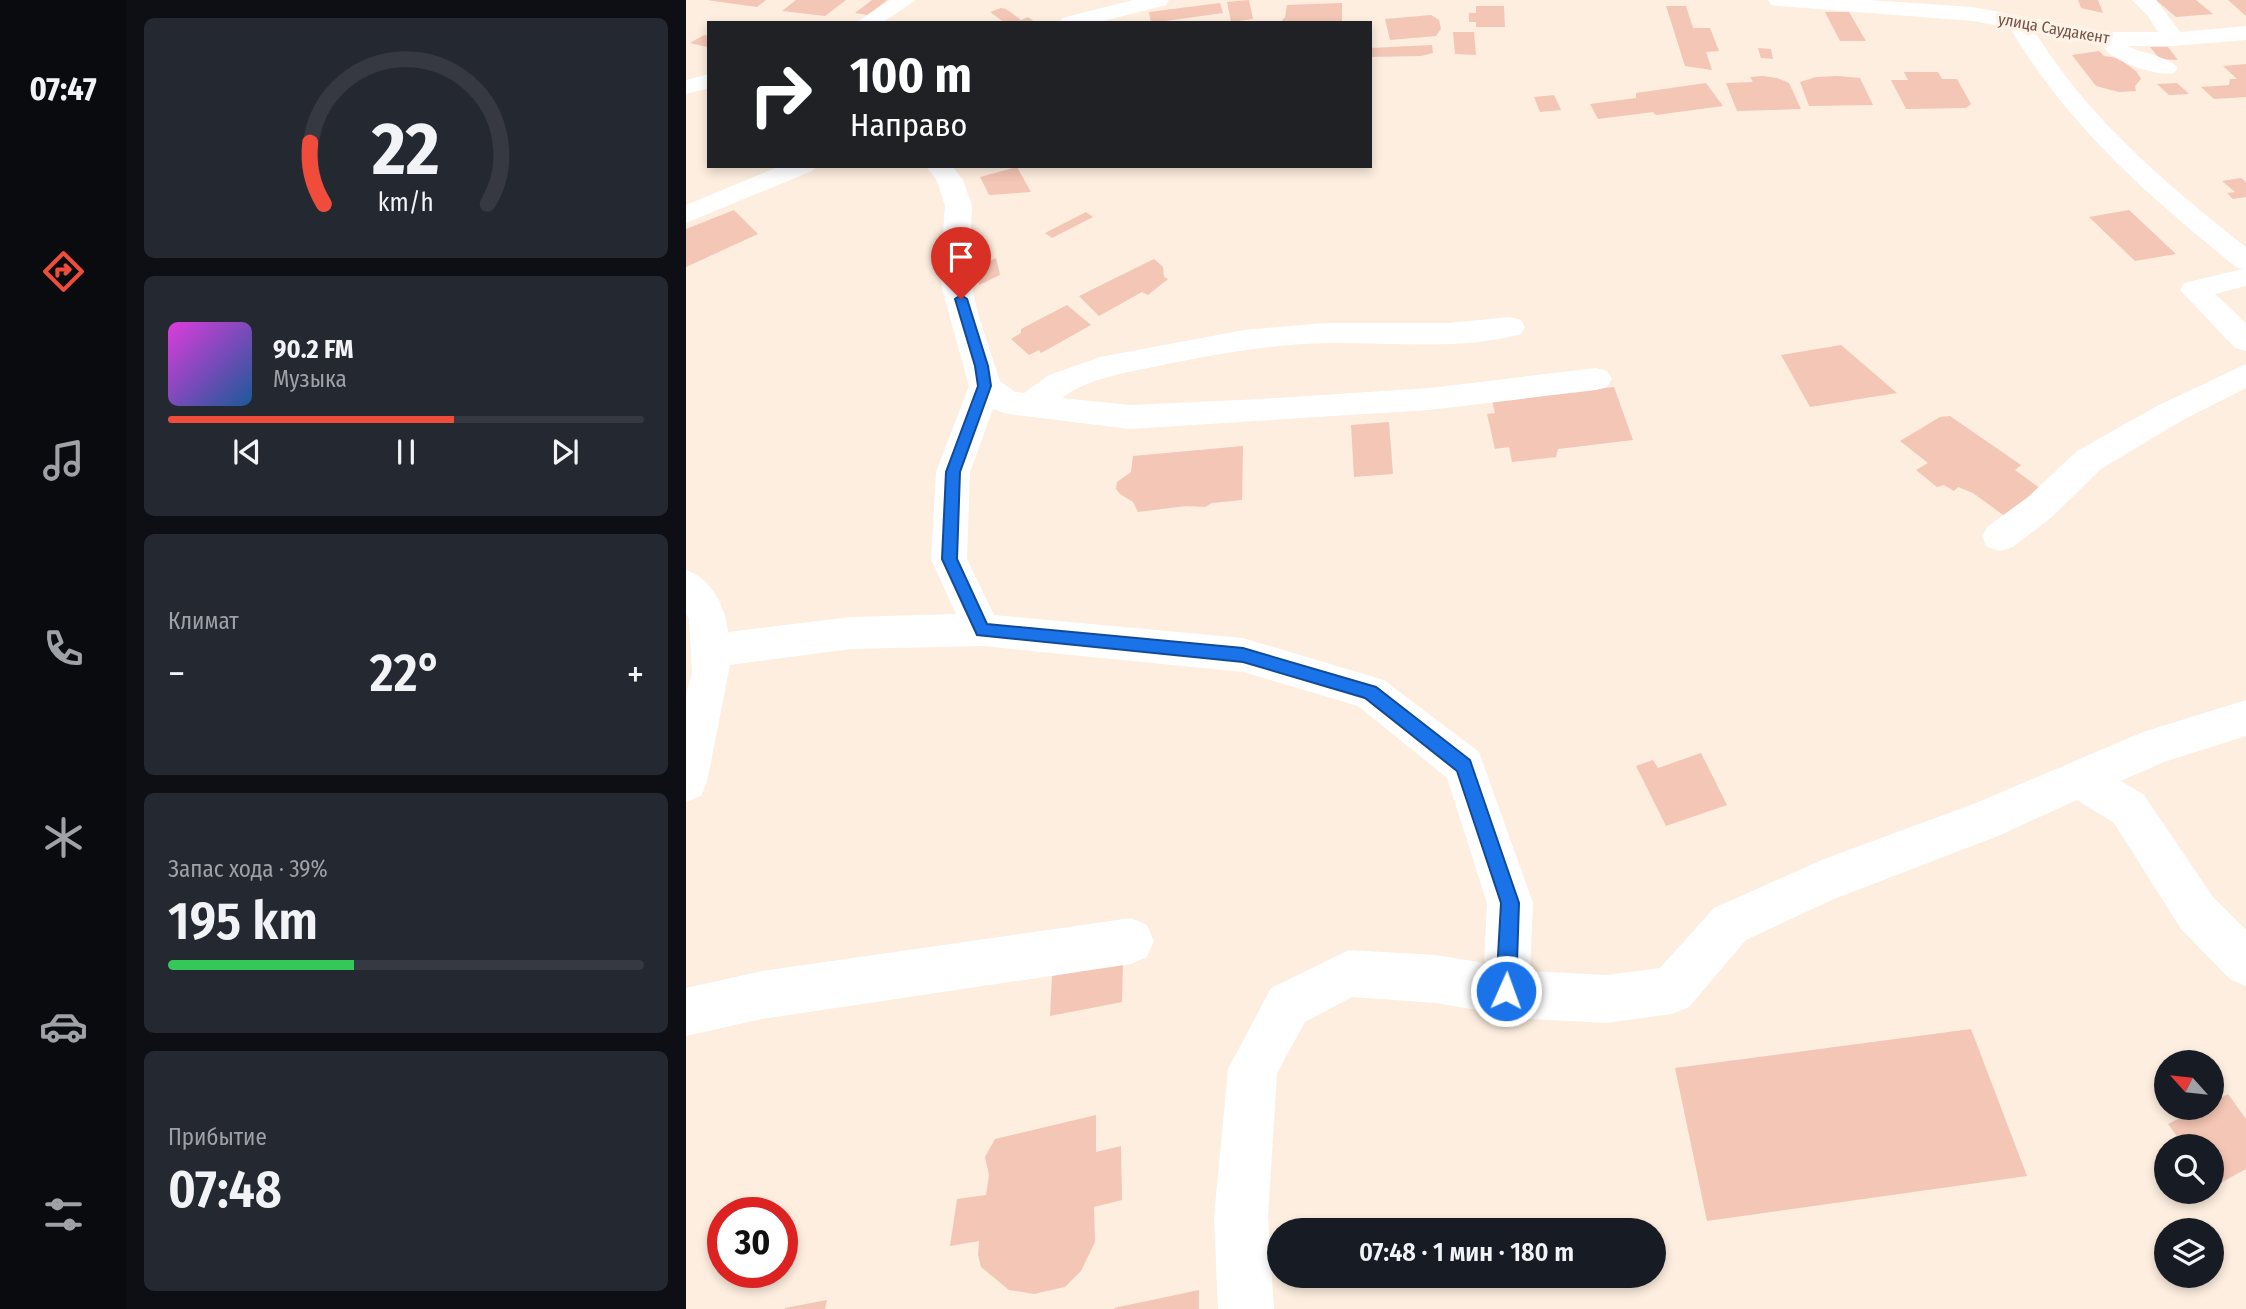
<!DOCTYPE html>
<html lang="ru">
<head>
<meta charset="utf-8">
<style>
	body { margin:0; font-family:"Fira Sans Condensed",sans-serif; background:#242831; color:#f1f3f6; height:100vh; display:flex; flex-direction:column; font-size:26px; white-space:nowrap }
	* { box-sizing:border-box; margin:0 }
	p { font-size:23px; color:#9ea1a6 }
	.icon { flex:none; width:38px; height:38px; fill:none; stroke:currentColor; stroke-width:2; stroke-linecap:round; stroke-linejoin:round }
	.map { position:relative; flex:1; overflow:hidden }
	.panel { display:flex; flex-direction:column; gap:18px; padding:18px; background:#0d0f14; width:560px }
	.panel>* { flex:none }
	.top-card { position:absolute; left:21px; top:21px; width:665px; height:147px; border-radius:0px; box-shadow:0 4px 10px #0003; background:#202124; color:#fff; overflow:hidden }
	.needle { width:46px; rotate:297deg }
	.controls { position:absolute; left:1468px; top:1050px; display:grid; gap:14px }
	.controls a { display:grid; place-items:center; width:70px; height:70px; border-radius:50%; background:#171b24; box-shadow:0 4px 10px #0003; font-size:35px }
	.speed { position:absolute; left:21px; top:1197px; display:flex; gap:14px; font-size:35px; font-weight:700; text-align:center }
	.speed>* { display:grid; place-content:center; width:91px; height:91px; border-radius:50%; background:#171b24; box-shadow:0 4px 10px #0003; line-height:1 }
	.speed .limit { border:10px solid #d22; background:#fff; color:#111 }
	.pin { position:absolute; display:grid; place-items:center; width:60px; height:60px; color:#fff; margin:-72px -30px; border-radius:50% 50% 50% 0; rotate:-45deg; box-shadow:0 0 7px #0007 }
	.pin .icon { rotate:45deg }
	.me { position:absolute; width:77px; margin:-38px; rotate:2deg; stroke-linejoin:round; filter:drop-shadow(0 0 5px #0008) }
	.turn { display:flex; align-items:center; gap:24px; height:147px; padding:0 28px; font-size:32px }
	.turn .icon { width:91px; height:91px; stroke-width:2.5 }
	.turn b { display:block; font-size:49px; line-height:60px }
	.big { font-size:52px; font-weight:600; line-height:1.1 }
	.panel .widget { flex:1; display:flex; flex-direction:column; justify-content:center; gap:10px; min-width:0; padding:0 24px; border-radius:10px; background:#242831 }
	.panel .dial { align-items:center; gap:0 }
	.dial svg { height:182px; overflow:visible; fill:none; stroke:#363941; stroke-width:7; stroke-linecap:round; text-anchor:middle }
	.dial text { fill:#f1f3f6; stroke:none }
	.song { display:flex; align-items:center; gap:21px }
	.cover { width:84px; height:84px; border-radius:10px; background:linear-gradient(135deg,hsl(300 70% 55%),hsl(210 70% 35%)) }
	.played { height:7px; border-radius:4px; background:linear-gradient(90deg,#ef4c3c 60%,#363941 60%) }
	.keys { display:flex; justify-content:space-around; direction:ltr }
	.heat { display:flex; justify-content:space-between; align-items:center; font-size:38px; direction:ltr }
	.charge { height:10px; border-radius:5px; background:linear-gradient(90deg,#34c759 39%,#363941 0) }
	.trip { position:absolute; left:581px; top:1218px; width:399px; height:70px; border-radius:35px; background:#171b24; box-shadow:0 4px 10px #0003; font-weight:600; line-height:70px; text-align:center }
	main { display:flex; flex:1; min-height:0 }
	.dock { display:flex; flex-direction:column; width:126px; justify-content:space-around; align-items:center; background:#090b0e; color:#9ea1a6 }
	.dock .icon { width:49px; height:49px }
	.dock .current { color:#ef4c3c }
	.dock b { font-size:32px; color:#f1f3f6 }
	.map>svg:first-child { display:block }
</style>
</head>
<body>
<main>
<nav class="dock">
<b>07:47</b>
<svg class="icon current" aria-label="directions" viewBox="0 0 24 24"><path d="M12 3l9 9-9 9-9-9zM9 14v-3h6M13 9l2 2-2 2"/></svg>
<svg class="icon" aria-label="music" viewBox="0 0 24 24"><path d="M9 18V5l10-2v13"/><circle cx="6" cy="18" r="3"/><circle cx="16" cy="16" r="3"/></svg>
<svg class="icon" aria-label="phone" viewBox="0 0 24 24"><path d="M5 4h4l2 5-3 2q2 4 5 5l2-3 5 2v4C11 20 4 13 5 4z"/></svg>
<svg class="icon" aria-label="climate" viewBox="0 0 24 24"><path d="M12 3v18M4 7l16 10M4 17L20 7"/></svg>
<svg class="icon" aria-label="car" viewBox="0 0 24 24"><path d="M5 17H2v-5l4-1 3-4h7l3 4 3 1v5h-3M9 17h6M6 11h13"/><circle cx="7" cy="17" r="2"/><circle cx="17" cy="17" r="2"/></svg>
<svg class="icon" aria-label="filters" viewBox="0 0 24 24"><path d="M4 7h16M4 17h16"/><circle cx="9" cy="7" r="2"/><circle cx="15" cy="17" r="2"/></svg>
</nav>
<section class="panel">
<div class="widget dial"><svg viewBox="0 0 100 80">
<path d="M14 69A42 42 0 1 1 86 69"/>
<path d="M14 69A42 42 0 0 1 8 42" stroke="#ef4c3c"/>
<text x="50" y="56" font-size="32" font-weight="700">22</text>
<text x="50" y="72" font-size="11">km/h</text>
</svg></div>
<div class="widget">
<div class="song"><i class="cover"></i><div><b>90.2 FM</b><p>Музыка</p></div></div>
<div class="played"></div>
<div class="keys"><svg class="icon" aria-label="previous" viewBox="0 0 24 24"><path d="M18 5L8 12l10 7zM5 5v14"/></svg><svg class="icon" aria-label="pause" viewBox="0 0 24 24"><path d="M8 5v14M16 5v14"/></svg><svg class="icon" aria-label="next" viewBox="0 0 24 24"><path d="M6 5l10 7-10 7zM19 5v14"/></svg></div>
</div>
<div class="widget"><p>Климат</p>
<div class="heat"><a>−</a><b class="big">22°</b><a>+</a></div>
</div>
<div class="widget"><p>Запас хода · 39%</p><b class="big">195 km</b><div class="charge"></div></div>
<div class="widget"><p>Прибытие</p><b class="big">07:48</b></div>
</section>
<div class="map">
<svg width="1560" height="1309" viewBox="0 0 1560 1309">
	<rect width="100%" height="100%" fill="#fdeedf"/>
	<path fill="#f4c6b5" d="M21,0h59l-9,7z
		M110,0h50l-21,16 -43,-5z
		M186,0h15l-19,15 -13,-2z
		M563,0l4,19 -22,3 -4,-20z
		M1392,0h20l5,13 -22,-5z
		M1470,0h40l17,14 -37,3z
		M1542,0h18v16z
		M534,3l3,10 -72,10 -2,-11z
		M656,3v20h-62l5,-6 2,-12z
		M790,6h28l1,21h-29v-5h-7v-9h7z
		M980,6h20l7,22h17l9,23 -13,1 6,18 -27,-4z
		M315,8l5,1 15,11 7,-3 8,6h-31l-15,-11z
		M1139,12h24l17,29h-26z
		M745,15l8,5 2,9 -5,7 -46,4 -5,-21z
		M767,32h21l2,23 -21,-1z
		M18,35l5,1 -2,11 -17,-4z
		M746,45l1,8 -12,3 -51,1v-9z
		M1464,47h18l10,13 -18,-1z
		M1072,48l13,1 2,10 -12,-1z
		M1413,51l5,5 14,2 18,13 5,8 -6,7 1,5 -17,1 -23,-6 -24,-31z
		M1560,64v33l-32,2 -13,-12 28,-2 1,-6h7l-14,-13z
		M1218,72h34l4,7h15l14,25 -5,4 -60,1 -15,-29h17z
		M1077,76l14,2 12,5 12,26 -64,2 -11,-28 27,-1 -3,-5z
		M1151,76l23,2 13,27 -64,1 -9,-24 16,-5z
		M1020,83l17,23 -67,9 -3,-3 -55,7 -8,-15 46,-6v-5z
		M1491,83l12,11 -20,1 -12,-11z
		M868,95l7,15 -21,2 -6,-15z
		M331,167l14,25 -42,3 -9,-18z
		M1555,178l5,4v15l-13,2 -6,-6 8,-1 -13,-11z
		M48,210l24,24 -72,33v-38z
		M1443,210l47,44 -41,7 -46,-44z
		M400,212l7,5 -41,21 -7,-5z
		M310,258l4,17 -21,10 -4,-17z
		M468,259l9,8 1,10 4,2 -20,16 -6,-3 -43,24 -20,-20z
		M381,305l24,20 -50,28 -2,-3 -10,5 -18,-16 10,-6v-4z
		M1155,345l56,48 -87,14 -29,-52z
		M928,387l19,53 -75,9 -2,8 -44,5 -3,-15 -14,2 -8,-35 8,-1 -3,-12z
		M1264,416l71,49 -6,5 27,20 -36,27 -33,-24 -15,-6 -4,4 -10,-6 -7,2 -21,-17 12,-7 -28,-22 40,-24z
		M703,422l4,52 -39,3 -3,-52z
		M557,446l-1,54 -30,3 -7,4 -19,-1 -48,6 -5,-10 -13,-8 -4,-5 1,-7 14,-10 2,-16z
		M1015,753l26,52 -61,21 -30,-60 17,-6 5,8z
		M437,963l-1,39 -72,14 2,-40z
		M1285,1029l56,147 -320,45 -32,-153z
		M1542,1094l18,25v50l-33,18 -1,-41h-28l-16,-22 32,-16h12v-6z
		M410,1115v37l25,-6 1,54 -28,7 1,35 -14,29 -16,16 -31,7 -25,-4 -28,-23 -3,-12 1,-14 -29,5 7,-47 29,-4 3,-20 -4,-18 10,-18z
		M513,1290v19h-85v-1z
		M141,1300l-2,9h-40v-1z"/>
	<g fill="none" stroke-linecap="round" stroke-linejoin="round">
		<path fill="#fff" fill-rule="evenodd" d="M204,0h26l-34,23h-27z
			M447,0h36l-3,5 -70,18h-37l3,-5z
			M1082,0h100l105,7 134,25h51l-10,-16 -16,-16h24l24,32 66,-6v14l-73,6h-44c13,8 40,10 49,22l-4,5c-16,4 -66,-12 -71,-28l-68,-13c54,87 131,152 211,215v39l-31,8 31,29v28l-11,-3 -55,-58 4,-7 58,-14 -6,-2c-87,-70 -169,-142 -226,-239l-37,-7 -194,-15 -8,-1z
			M23,74v14l-23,6v-14z
			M94,166h36l-4,5 -126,52v-18z
			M240,166h26l11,14 9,26 -3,69 10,42 21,64 15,11 9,1 25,-18 51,-18 144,-27 80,-7h124l62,-6 11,3 4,7 -4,7c-61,17 -131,8 -193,9 -59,1 -118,12 -175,24 -30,6 -66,12 -91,31l68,7 131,-6 168,-11 167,-20 11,3 5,8 -5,8 -11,3 -167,20 -299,19 -123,-15 -14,-5 -23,63 -3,87 27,56 249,23 141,42 95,72 54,151 -3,68 76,4 54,-7 54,-60 110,-49 152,-56 167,-71 103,-32v36l-82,26 -43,19 23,14 69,102 33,33v56l-16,-7 -49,-50 -67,-106 -37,-23 -79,36 -164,63 -88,41 -57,67 -17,7 -66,9 -75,-4 -95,-16 -84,-6 -47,25 -28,51 -9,144 6,92h-56l-4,-92 14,-148 43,-81 78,-38 87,5 48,8 3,-60 -40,-125 -89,-72 -115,-34 -261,-26 -131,3 -121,16 -23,117 -6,14 -15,6v-107l6,-23 -3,-53 -3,-5v-44c25,8 40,37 42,62l123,-15 105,-3 -25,-55 5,-87 33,-86 -27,-97 -1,-30 4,-53 -8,-25z
			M1560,364v24l-65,33 -80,48 -49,48 -39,30 -13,4 -13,-4 -5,-10 5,-10 41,-30 49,-46 82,-46z
			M445,918l16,7 7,16 -7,16 -16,7 -369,55 -76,17v-48l76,-17z"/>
	</g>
	<path fill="#1a73e8" stroke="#114b97" stroke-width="2" d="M275,295l6,4 21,67 3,20 -31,86 -3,87 30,65 256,24 133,39 94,73 2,6 47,137 -3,88 -3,7 -7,3 -7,-3 -3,-7 5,-88 -44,-132 -92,-73 -122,-36 -266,-27 -35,-76 4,-87 32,-86 -3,-20 -20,-67z"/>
	<g text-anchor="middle" stroke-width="7" stroke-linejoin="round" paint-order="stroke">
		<g font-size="16" fill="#755046" stroke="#fff2e7">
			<text transform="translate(1368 28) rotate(10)" y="6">улица Саудакент</text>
		</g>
	</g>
</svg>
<div class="controls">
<a><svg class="needle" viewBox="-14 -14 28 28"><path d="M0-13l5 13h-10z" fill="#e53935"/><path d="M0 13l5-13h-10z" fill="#9ea1a6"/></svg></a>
<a><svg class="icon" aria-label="search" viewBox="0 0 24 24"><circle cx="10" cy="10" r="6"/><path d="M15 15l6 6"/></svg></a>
<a><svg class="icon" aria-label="layers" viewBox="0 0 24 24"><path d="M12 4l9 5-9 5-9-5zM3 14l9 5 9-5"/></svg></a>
</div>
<div class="speed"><div class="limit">30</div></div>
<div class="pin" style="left:275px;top:299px;background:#d93025"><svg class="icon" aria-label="arrive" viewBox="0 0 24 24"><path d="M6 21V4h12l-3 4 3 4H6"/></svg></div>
<svg class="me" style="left:820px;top:991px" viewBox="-20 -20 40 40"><circle r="17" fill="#1a73e8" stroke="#fff" stroke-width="3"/><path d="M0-11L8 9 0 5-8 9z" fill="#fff"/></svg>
<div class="trip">07:48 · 1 мин · 180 m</div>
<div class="top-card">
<div class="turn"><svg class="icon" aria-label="right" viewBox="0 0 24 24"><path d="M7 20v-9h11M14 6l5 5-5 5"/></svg><div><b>100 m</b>Направо</div></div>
</div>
</div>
</main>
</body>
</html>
